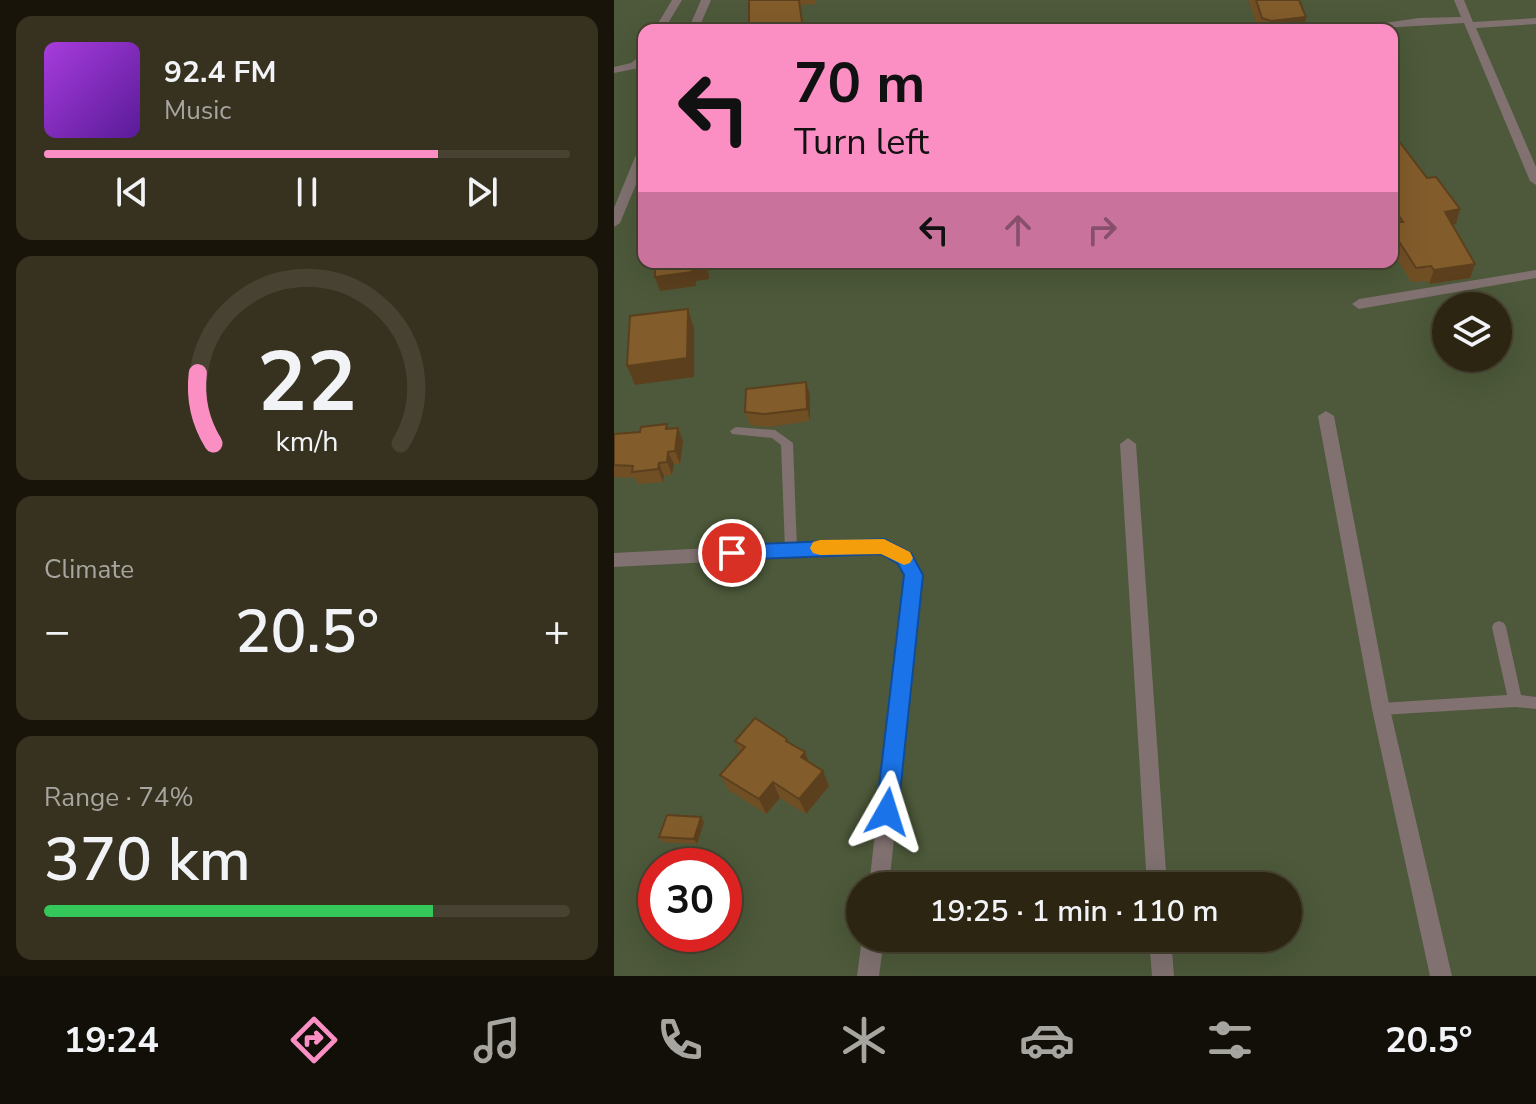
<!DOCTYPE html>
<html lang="en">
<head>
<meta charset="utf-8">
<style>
	body { margin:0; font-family:"Nunito Sans",sans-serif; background:#37311f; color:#f1f3f6; height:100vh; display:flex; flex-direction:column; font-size:30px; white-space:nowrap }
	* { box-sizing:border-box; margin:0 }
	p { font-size:26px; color:#a6a59f }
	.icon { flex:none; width:44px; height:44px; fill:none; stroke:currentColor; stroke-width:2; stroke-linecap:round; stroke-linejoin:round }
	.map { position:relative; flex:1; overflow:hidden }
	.side { display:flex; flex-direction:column; gap:16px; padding:16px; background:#181409; width:614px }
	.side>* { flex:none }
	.top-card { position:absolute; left:24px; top:24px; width:760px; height:244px; border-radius:16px; box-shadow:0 8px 32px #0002,0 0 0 2px #474231; background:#fb8fc4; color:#111; overflow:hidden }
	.buttons { position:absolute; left:818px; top:292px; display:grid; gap:16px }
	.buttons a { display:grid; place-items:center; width:80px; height:80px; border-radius:50%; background:#2b2511; box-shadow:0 8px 32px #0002,0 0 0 2px #474231; font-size:40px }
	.speed { position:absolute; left:24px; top:848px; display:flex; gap:16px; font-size:40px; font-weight:700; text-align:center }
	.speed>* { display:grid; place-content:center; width:104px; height:104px; border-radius:50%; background:#2b2511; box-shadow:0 8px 32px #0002,0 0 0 2px #474231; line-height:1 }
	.speed .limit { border:12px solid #d22; background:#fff; color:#111 }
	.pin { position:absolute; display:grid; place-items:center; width:68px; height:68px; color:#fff; margin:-34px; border:4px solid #fff; border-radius:50%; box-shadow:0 2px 8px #0007 }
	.me { position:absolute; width:88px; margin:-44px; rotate:6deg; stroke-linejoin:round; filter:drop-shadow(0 0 6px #0008) }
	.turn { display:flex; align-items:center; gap:28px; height:168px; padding:0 24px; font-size:36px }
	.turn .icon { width:104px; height:104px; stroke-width:2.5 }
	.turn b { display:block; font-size:56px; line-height:68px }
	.lanes { display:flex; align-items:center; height:76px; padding:0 24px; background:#0003; justify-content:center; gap:40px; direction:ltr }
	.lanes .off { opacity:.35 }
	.big { font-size:60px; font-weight:600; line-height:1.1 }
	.side .widget { flex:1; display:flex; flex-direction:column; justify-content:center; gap:12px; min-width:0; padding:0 28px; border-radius:16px; background:#37311f }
	.side .dial { align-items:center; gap:0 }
	.dial svg { height:208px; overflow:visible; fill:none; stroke:#474231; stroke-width:7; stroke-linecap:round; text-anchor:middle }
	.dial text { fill:#f1f3f6; stroke:none }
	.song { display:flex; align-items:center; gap:24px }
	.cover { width:96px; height:96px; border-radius:12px; background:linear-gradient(135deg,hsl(280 70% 55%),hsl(270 70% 35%)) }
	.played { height:8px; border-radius:4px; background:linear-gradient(90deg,#fb8fc4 75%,#474231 75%) }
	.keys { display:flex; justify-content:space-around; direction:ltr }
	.heat { display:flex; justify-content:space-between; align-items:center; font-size:44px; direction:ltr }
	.charge { height:12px; border-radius:6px; background:linear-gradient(90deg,#34c759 74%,#474231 0) }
	.trip { position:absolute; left:232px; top:872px; width:456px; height:80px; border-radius:40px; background:#2b2511; box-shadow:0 8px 32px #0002,0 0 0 2px #474231; font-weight:600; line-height:80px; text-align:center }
	.dock { display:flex; height:128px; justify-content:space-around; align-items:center; background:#110f07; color:#a6a59f }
	.dock .icon { width:56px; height:56px }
	.dock .active { color:#fb8fc4 }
	.dock b { font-size:36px; color:#f1f3f6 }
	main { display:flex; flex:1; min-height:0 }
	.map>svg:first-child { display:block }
</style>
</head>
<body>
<main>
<section class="side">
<div class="widget">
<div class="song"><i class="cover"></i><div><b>92.4 FM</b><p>Music</p></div></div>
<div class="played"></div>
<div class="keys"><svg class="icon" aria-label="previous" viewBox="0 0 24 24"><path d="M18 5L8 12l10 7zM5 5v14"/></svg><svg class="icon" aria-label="pause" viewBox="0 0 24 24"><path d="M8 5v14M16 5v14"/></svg><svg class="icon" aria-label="next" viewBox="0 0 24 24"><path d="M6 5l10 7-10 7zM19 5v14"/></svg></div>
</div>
<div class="widget dial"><svg viewBox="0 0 100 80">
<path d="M14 69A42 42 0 1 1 86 69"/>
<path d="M14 69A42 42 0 0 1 8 42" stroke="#fb8fc4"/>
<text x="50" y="56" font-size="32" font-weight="700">22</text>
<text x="50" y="72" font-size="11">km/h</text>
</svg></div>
<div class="widget"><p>Climate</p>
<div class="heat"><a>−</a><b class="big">20.5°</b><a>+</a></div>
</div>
<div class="widget"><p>Range · 74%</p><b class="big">370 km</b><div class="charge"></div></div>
</section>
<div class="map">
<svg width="922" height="976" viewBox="0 0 922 976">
	<rect width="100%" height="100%" fill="#393117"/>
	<path fill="#4d593a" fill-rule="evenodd" d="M0,0h922v976h-922zM30,30h748v232h-748zM832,306h52v52h-52zM42,866h68v68h-68zM246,886h428v52h-428z"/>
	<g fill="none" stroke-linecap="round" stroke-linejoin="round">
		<path fill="#817171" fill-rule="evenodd" d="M122,427l39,3 18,13 4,106 -2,4h-8l-2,-4 -4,-104 -9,-7 -40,-4 -2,-3z
			M885,621l5,2 2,4 15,68 15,2v12l-21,-2 -134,8 -5,-2 -2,-4 2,-4 5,-2 126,-8 -15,-68 2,-4z"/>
		<path fill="#817171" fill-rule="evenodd" d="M58,0h10l-18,30h-10z
			M87,0h10l-13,30h-10z
			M840,0h10l9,22 63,-4v6l-60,4 60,139v18l-6,-4 -66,-158 -113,7 5,-3 63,-9 42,-1z
			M30,53v10l-5,5 -25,5v-6l17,-4z
			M30,146v19l-24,58 -6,4v-19l24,-58z
			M922,270v8l-177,31 -7,-5 7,-5z
			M712,411l8,5 56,293 62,267h-22l-58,-267 -54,-293z
			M514,438l8,6 31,442h-20l-27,-442z
			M270,539l27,14 11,22 -33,311h-20l35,-311 -5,-12 -17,-10 -268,14v-14z
			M248,938h22l-5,38h-22z
			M535,938h22l3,38h-22z"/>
	</g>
	<path fill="#714f25" d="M135,0h66l1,4 -15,1 3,25h-55z
		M634,0h51l5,30h-45z
		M778,132l64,92h-4l23,40 -5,14 -41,6 -2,-3 -16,1 -15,-25h-4z
		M698,262h30v1h-30z
		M196,395v26l-41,6 -19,-2 -5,-13z
		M53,424l2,5 14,12 -3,23h-6l-2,11 -8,1 -1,6 -25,2 -3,-6 -21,-1v-43l26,-2z
		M121,741l54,2 20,19 20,24 -23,28 -26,-16 -14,16 -37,-24 -9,-15 20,-23z
		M87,817l3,5 -7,22 -34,-2 -4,-5z"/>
	<path fill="#5c401e" d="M692,17l-2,13h-35l2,-9z
		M846,209l-4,15 -15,2 4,-14z
		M91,262h19l-16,3 1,14 -13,2v5l-36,5 -5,-14 37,-9z
		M861,264l-5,14 -41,6 5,-14z
		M74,309l6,19v49l-59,8 -8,-19z
		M192,382l4,13v26l-3,-12z
		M64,428l5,13 -3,23 -5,-13z
		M54,452l6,12 -2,11 -5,-13z
		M45,463l5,13 -1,6 -5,-13z
		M191,752l6,16 -10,-11z
		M209,771l6,15 -23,28 -7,-15z
		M159,782l7,16 -14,16 -7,-15z
		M87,817l3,5 -7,22 -3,-5z"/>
	<path fill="#835c2b" stroke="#5c401e" stroke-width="2" d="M135,0h50l4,30h-54z
		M642,0h43l7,17 -35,4 -9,-3z
		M778,132l35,46 9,-1 24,32 -15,3 30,52 -41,6 -3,-4 -15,2 -16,-25h-8v-21h11l-11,-17z
		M41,262h50v4l-13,2v4l-37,5z
		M74,309l-1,49 -60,8 3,-50z
		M192,382l1,27 -42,5 -20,-2 1,-23z
		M53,424l-1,5 12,-1 -3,23 -7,1 -1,10 -8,1 -1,6 -26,3 1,-6 -19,-1v-31l26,-2 1,-5z
		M141,718l32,21 -1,2 19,11 -4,5 22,14 -24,28 -26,-17 -14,17 -39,-24 25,-28 -10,-6z
		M53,815l34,2 -7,22 -35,-2z"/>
	<path fill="#1a73e8" stroke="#114b97" stroke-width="2" d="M270,539l27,14 12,22 -25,237 -3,7 -8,3 -8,-3 -3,-7 28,-237 -6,-11 -17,-10 -149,6 -7,-2 -3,-5 3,-6 7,-2z"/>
	<path fill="#f59e0b" d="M270,539l26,13 3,6 -3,5 -6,2 -23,-11 -61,1 -7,-2 -3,-5 3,-6 7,-2z"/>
</svg>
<div class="buttons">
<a><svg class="icon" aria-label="layers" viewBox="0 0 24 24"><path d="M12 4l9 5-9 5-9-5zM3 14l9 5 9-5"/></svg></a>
</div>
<div class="speed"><div class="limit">30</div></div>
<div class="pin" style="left:118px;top:553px;background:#d93025"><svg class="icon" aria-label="arrive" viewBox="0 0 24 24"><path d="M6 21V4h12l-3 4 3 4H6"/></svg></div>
<svg class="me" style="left:273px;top:812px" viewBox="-20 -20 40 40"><path d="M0-17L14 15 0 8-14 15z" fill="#1a73e8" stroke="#fff" stroke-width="4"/></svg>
<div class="trip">19:25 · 1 min · 110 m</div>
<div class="top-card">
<div class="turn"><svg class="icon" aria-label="left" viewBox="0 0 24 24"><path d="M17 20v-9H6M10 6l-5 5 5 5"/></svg><div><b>70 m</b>Turn left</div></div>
<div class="lanes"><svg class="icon" aria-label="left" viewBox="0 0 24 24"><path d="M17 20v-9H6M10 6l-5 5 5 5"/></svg><svg class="icon off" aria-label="ahead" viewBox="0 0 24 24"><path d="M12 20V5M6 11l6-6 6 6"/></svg><svg class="icon off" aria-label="right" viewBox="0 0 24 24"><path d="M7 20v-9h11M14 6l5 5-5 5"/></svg></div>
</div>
</div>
</main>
<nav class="dock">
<b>19:24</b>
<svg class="icon active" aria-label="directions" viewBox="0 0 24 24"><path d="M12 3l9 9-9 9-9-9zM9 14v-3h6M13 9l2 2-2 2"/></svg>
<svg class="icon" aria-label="music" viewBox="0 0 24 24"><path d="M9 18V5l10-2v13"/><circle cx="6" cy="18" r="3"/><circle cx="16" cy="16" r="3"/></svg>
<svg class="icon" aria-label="phone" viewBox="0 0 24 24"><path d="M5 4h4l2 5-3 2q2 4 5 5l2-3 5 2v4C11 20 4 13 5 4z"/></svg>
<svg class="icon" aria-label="climate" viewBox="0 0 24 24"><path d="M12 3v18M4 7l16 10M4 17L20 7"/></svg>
<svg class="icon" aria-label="car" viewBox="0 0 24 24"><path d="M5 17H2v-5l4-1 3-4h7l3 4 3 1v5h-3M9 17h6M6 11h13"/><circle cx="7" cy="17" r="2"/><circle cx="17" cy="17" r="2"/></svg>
<svg class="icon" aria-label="filters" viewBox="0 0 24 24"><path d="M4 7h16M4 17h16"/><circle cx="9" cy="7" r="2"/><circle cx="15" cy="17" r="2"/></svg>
<b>20.5°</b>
</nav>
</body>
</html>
